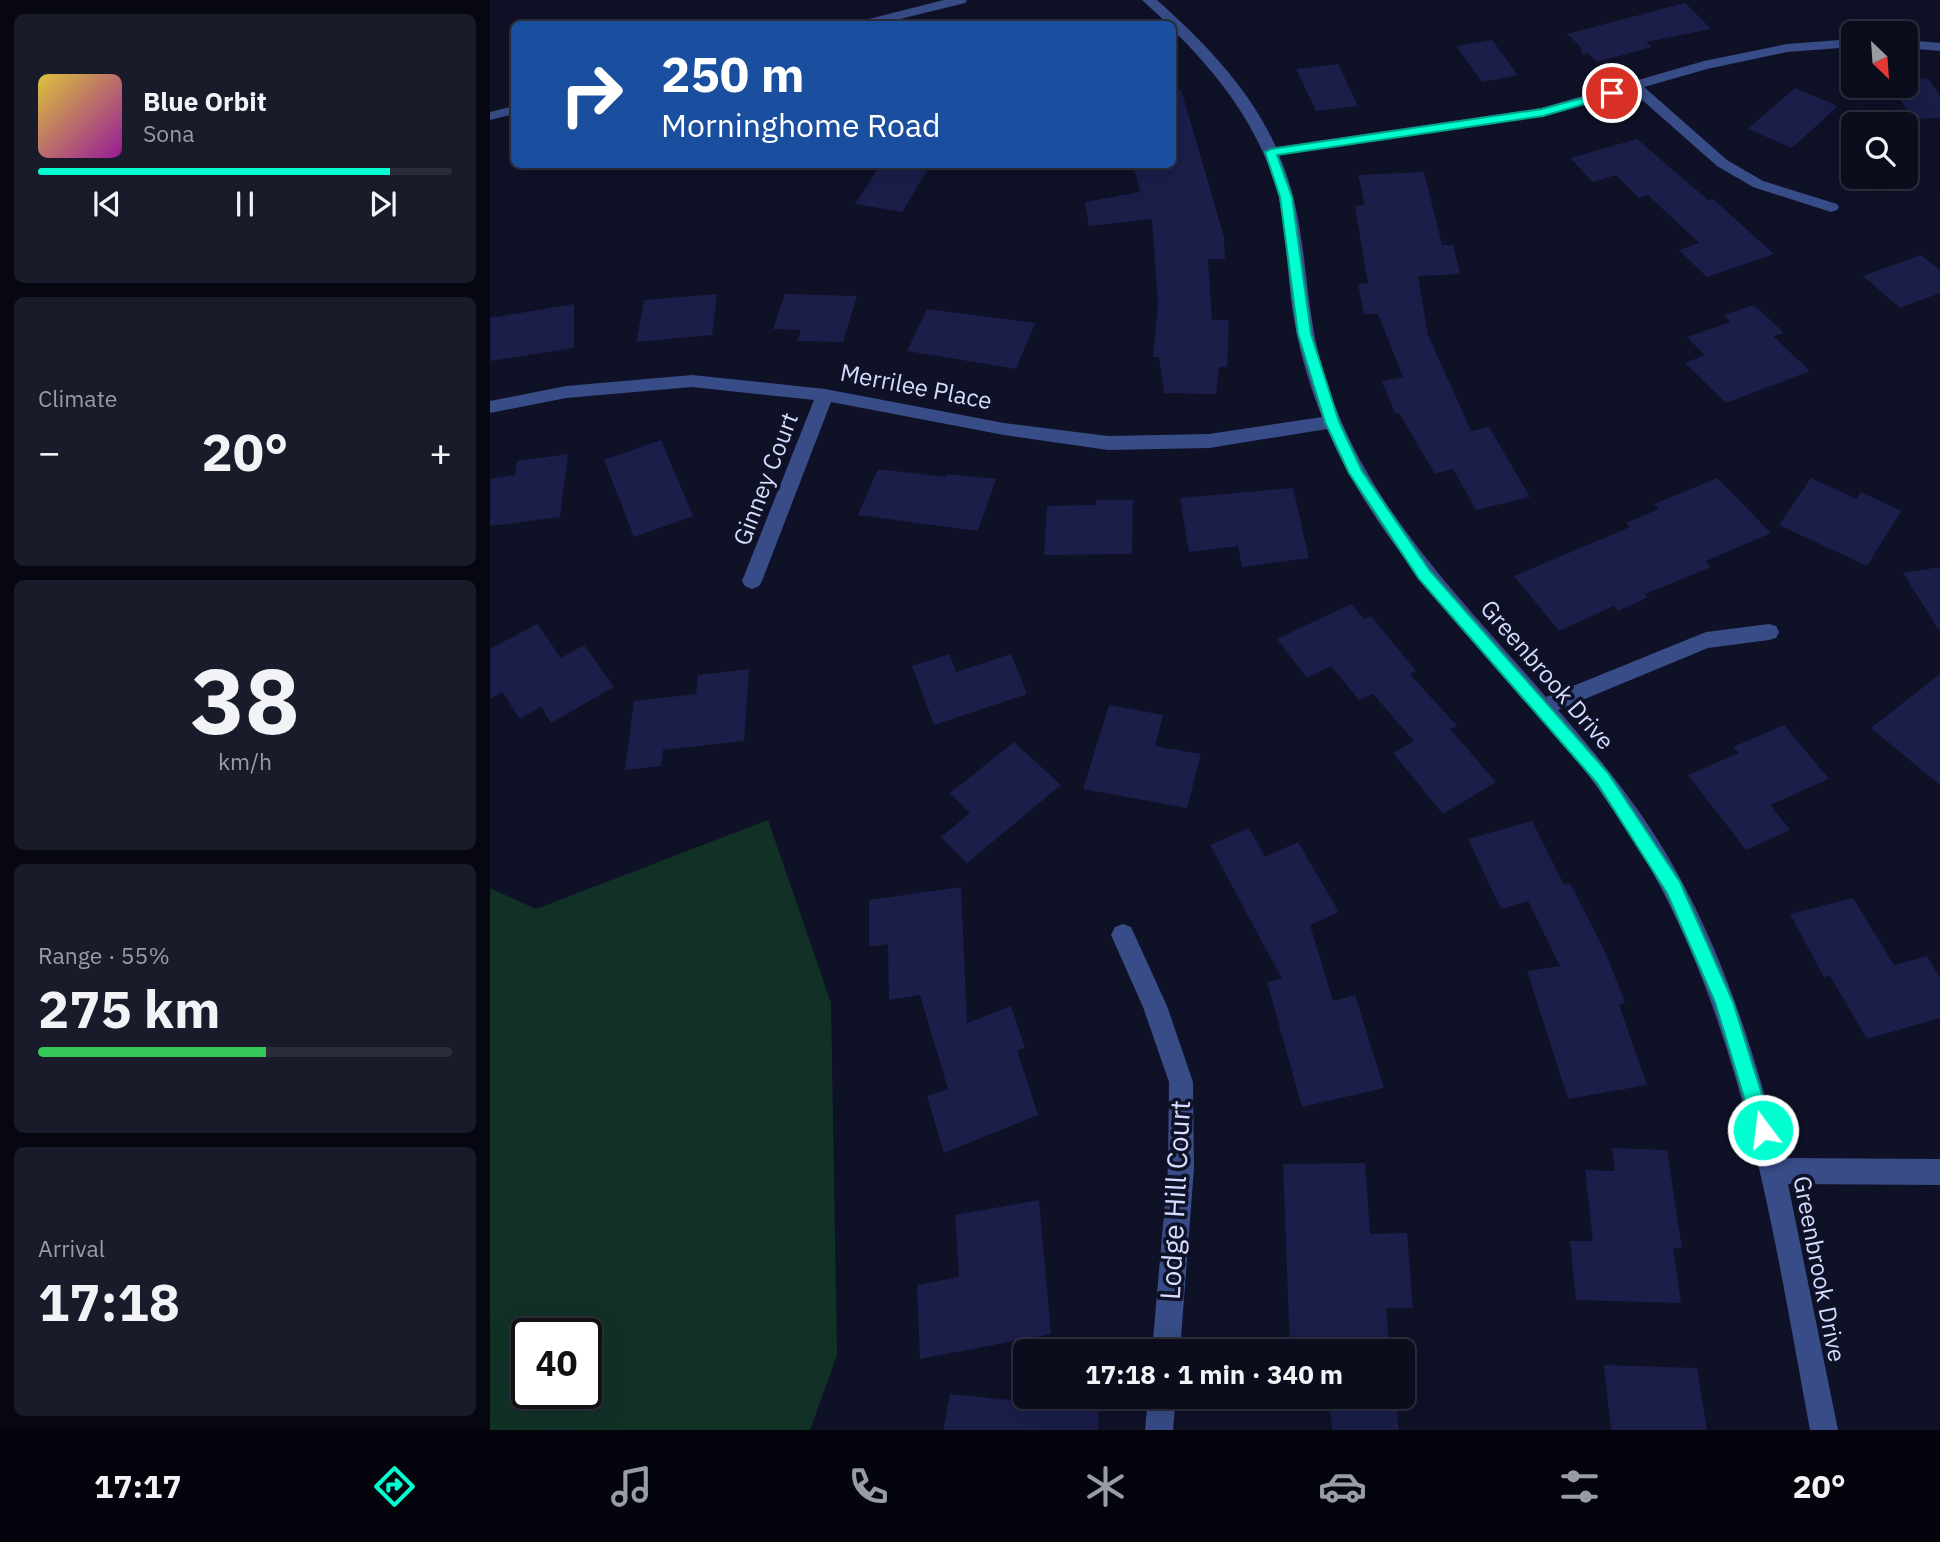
<!DOCTYPE html>
<html lang="en">
<head>
<meta charset="utf-8">
<style>
	body { margin:0; font-family:"IBM Plex Sans",sans-serif; background:#191b2a; color:#f1f3f6; height:100vh; display:flex; flex-direction:column; font-size:26px; white-space:nowrap }
	* { box-sizing:border-box; margin:0 }
	p { font-size:23px; color:#9a9ca4 }
	.icon { flex:none; width:38px; height:38px; fill:none; stroke:currentColor; stroke-width:2; stroke-linecap:round; stroke-linejoin:round }
	.map { position:relative; flex:1; overflow:hidden }
	.side { display:flex; flex-direction:column; gap:14px; padding:14px; background:#060710; width:490px }
	.side>* { flex:none }
	.hud { position:absolute; left:21px; top:21px; width:665px; height:147px; border-radius:10px; box-shadow:0 7px 28px #0002,0 0 0 2px #2b2d3b; background:#1a4fa0; color:#fff; overflow:hidden }
	.needle { width:46px; rotate:155deg }
	.buttons { position:absolute; left:1351px; top:21px; display:grid; gap:14px }
	.buttons a { display:grid; place-items:center; width:77px; height:77px; border-radius:10px; background:#0b0d1d; box-shadow:0 7px 28px #0002,0 0 0 2px #2b2d3b; font-size:35px }
	.speed { position:absolute; left:21px; top:1318px; display:flex; gap:14px; font-size:35px; font-weight:700; text-align:center }
	.speed>* { display:grid; place-content:center; width:91px; height:91px; border-radius:50%; background:#0b0d1d; box-shadow:0 7px 28px #0002,0 0 0 2px #2b2d3b; line-height:1 }
	.speed .limit { border:4px solid #111; border-radius:10px; background:#fff; color:#111 }
	.pin { position:absolute; display:grid; place-items:center; width:60px; height:60px; color:#fff; margin:-30px; border:4px solid #fff; border-radius:50%; box-shadow:0 2px 7px #0007 }
	.me { position:absolute; width:77px; margin:-38px; rotate:345deg; stroke-linejoin:round; filter:drop-shadow(0 0 5px #0008) }
	.turn { display:flex; align-items:center; gap:24px; height:147px; padding:0 35px; font-size:32px }
	.turn .icon { width:91px; height:91px; stroke-width:2.5 }
	.turn b { display:block; font-size:49px; line-height:60px }
	.big { font-size:52px; font-weight:700; line-height:1.1 }
	.side .widget { flex:1; display:flex; flex-direction:column; justify-content:center; gap:10px; min-width:0; padding:0 24px; border-radius:10px; background:#191b2a }
	.side .dial { align-items:center; gap:0 }
	.dial b { font-size:91px; line-height:1 }
	.song { display:flex; align-items:center; gap:21px }
	.cover { width:84px; height:84px; border-radius:10px; background:linear-gradient(135deg,hsl(50 70% 55%),hsl(300 70% 35%)) }
	.played { height:7px; border-radius:4px; background:linear-gradient(90deg,#01ffd1 85%,#2b2d3b 85%) }
	.keys { display:flex; justify-content:space-around; direction:ltr }
	.heat { display:flex; justify-content:space-between; align-items:center; font-size:38px; direction:ltr }
	.charge { height:10px; border-radius:5px; background:linear-gradient(90deg,#34c759 55%,#2b2d3b 0) }
	.trip { position:absolute; left:523px; top:1339px; width:402px; height:70px; border-radius:10px; background:#0b0d1d; box-shadow:0 7px 28px #0002,0 0 0 2px #2b2d3b; font-weight:700; line-height:70px; text-align:center }
	.tab-bar { display:flex; height:112px; justify-content:space-around; align-items:center; background:#04050c; color:#9a9ca4 }
	.tab-bar .icon { width:49px; height:49px }
	.tab-bar .current { color:#01ffd1 }
	.tab-bar b { font-size:32px; color:#f1f3f6 }
	main { display:flex; flex:1; min-height:0 }
	.map>svg:first-child { display:block }
</style>
</head>
<body>
<main>
<section class="side">
<div class="widget">
<div class="song"><i class="cover"></i><div><b>Blue Orbit</b><p>Sona</p></div></div>
<div class="played"></div>
<div class="keys"><svg class="icon" aria-label="previous" viewBox="0 0 24 24"><path d="M18 5L8 12l10 7zM5 5v14"/></svg><svg class="icon" aria-label="pause" viewBox="0 0 24 24"><path d="M8 5v14M16 5v14"/></svg><svg class="icon" aria-label="next" viewBox="0 0 24 24"><path d="M6 5l10 7-10 7zM19 5v14"/></svg></div>
</div>
<div class="widget"><p>Climate</p>
<div class="heat"><a>−</a><b class="big">20°</b><a>+</a></div>
</div>
<div class="widget dial"><b>38</b><p>km/h</p></div>
<div class="widget"><p>Range · 55%</p><b class="big">275 km</b><div class="charge"></div></div>
<div class="widget"><p>Arrival</p><b class="big">17:18</b></div>
</section>
<div class="map">
<svg width="1450" height="1430" viewBox="0 0 1450 1430">
	<rect width="100%" height="100%" fill="#0f1127"/>
	<path fill="#113127" fill-rule="evenodd" d="M278,820l63,183 6,352 -27,75h-320v-542l46,21zM37,1334h59v59h-59z"/>
	<path fill="#1a1e49" d="M1195,3l26,26 -65,13 6,5 -55,15 -9,-9 -6,2 -2,-9 -13,-12z
		M1002,40l26,35 -36,7 -26,-36z
		M848,64l20,42 -42,5 -20,-42z
		M1438,78l12,18v22l-27,1 -22,-33h15v-6z
		M1305,88l43,18 -46,42 -44,-19z
		M691,89l43,148 1,22h-17l4,61h17l-2,47h-8l-3,27 -52,-1 -5,-36h-6l5,-53 -6,-85 -63,7 -4,-24 55,-10 -7,-28h39v-74z
		M1147,139l71,61 5,-1 61,55 -67,23 -28,-27 20,-7 -51,-48 -9,3 -23,-23 -23,7 -23,-24z
		M391,164l46,7 -25,41 -47,-8z
		M934,172l18,73h11l7,29 -42,2 10,59 43,96 18,-4 41,70 -54,13 -23,-41 -18,5 -36,-61h-4l-13,-32 21,-4 -25,-63h-14l-6,-30 10,-1 -13,-77 10,-1 -7,-30z
		M1431,255l19,15v23l-40,15 -37,-32z
		M227,294l-5,41 -76,7 8,-42z
		M295,294l72,2 -14,46 -46,-1 4,-11 -28,-1z
		M84,304v44l-84,13v-43z
		M1264,305l30,28 -11,3 37,35 -84,32 -41,-40 20,-8 -18,-18 44,-15 -7,-7z
		M437,309l108,14 -19,46 -109,-18z
		M171,440l32,76 -59,21 -30,-77z
		M78,454l-8,63 -70,9v-47l25,-4 2,-14z
		M388,469l68,8 2,-3 48,5 -18,52 -120,-16z
		M1227,478l54,55 -65,28 5,6 -66,27 3,3 -30,14 -4,-5 -55,25 -45,-55 116,-49 -4,-4 33,-14 -5,-5z
		M1321,478l45,21 5,-7 40,19 -34,55 -88,-41z
		M803,488l16,70 -67,9 -4,-21 -49,6 -9,-54z
		M606,500h37l-1,54 -88,1 3,-49 49,-1z
		M1450,567v65l-37,-59z
		M861,604l13,15 7,-3 45,55 -6,3 47,52 -7,3 46,53 -53,32 -50,-61 21,-12 -41,-47 -14,6 -28,-34 -24,12 -30,-39z
		M47,624l24,34 23,-13 30,42 -63,36 -10,-16 -21,12 -18,-27 -12,7v-50z
		M459,654l7,18 55,-18 16,40 -93,31 -22,-59z
		M259,669l-5,72 -81,9 -2,16 -36,4 9,-69 62,-7 2,-19z
		M1450,674v111l-69,-57z
		M619,705l54,10 -8,31 46,8 -14,54 -104,-19z
		M1294,725l45,54 -59,26 20,25 -44,20 -58,-75 51,-22 -6,-6z
		M524,742l47,43 -94,78 -26,-26 29,-24 -20,-20z
		M1042,821l32,64 6,-2 36,71 19,48 -6,3 28,80 -79,14 -41,-128 33,-5 -32,-65 -27,8 -33,-70z
		M759,828l16,29 33,-15 41,70 -29,13 23,76 22,-6 29,93 -82,19 -35,-125 15,-3 -72,-134z
		M471,887l6,136 44,-17 14,42 -8,2 21,65 -94,38 -17,-57 21,-7 -28,-94 -31,5 -1,-56 -19,3v-47z
		M1363,898l41,67 33,-9 13,22v40l-73,21 -37,-63 -6,1 -34,-63z
		M1122,1148l55,2 15,98h-9l8,55 -105,-3 -6,-59h23l-8,-71 30,1z
		M875,1163l5,71 37,-1 6,75h-27l4,43h-121l21,-2 -7,-185z
		M549,1200l12,134 -131,25 -3,-74 42,-8 -4,-62z
		M1114,1365l93,3 10,62h-96z
		M460,1394l149,15 -1,21h-155z
		M782,1396h123l4,34h-67l-2,-23 -58,4z"/>
	<g fill="none" stroke-linecap="round" stroke-linejoin="round">
		<path fill="#384c87" fill-rule="evenodd" d="M454,0h23l-2,3 -85,21h-21l2,-3z
			M652,0h15c47,42 93,89 119,147l265,-39 163,-47 83,-17 66,-5v8l-66,5 -80,17 -63,18 83,73 36,21 74,23 2,3 -2,3 -6,2 -78,-25 -36,-21 -85,-75 -89,25 -264,39c30,67 23,143 43,212 38,134 136,228 224,330l160,-65 63,-8 7,2 3,6 -3,6 -7,2 -61,8 -150,62c43,50 85,101 117,159 50,89 82,190 106,289l159,1v26l-152,-1 50,246h-28c-34,-183 -62,-376 -149,-542 -18,-36 -41,-68 -64,-101 -16,-23 -36,-44 -55,-66 -78,-92 -166,-179 -215,-292l-118,19 -101,2 -104,-15 -173,-33 -69,179 -3,5 -7,3 -7,-3 -3,-5 72,-181 -122,-13 -126,11 -76,15v-12l76,-15 126,-11 133,14 179,34 104,13 101,-2 113,-17c-15,-38 -26,-77 -31,-118 -4,-34 -5,-68 -12,-101 -17,-67 -58,-121 -107,-169v-5h-4z
			M1416,40l34,3v8l-34,-3z
			M24,106v8l-24,6v-8z
			M633,924l8,3 36,79 26,76 1,86 -14,183h-28l16,-183 1,-86 -26,-75 -32,-72 4,-8z
			M658,1396h28l-3,34h-28z"/>
	</g>
	<path fill="#01ffd1" stroke="#01a688" stroke-width="2" d="M1122,90l4,1v4l-73,21 -266,39 15,42 19,137 28,88 23,49 68,100 178,202 72,109 53,120 40,128 -3,7 -7,3 -7,-3 -2,-7 -39,-128 -48,-109 -70,-110 -178,-204 -70,-106 -24,-51 -27,-88 -18,-137 -15,-45 6,-3 271,-40z"/>
	<g text-anchor="middle" stroke-width="7" stroke-linejoin="round" paint-order="stroke">
		<g font-size="24" fill="#d5dcff" stroke="#0f1127">
			<text transform="translate(426 387) rotate(11)" y="8">Merrilee Place</text>
			<text transform="translate(276 479) rotate(-69)" y="8">Ginney Court</text>
			<text transform="translate(1057 675) rotate(49)" y="8">Greenbrook Drive</text>
			<text transform="translate(1329 1269) rotate(79)" y="8">Greenbrook Drive</text>
		</g>
		<g font-size="28" fill="#d5dcff" stroke="#0f1127">
			<text transform="translate(685 1200) rotate(-87)" y="10">Lodge Hill Court</text>
		</g>
	</g>
</svg>
<div class="buttons">
<a><svg class="needle" viewBox="-14 -14 28 28"><path d="M0-13l5 13h-10z" fill="#e53935"/><path d="M0 13l5-13h-10z" fill="#9a9ca4"/></svg></a>
<a><svg class="icon" aria-label="search" viewBox="0 0 24 24"><circle cx="10" cy="10" r="6"/><path d="M15 15l6 6"/></svg></a>
</div>
<div class="speed"><div class="limit">40</div></div>
<div class="pin" style="left:1122px;top:93px;background:#d93025"><svg class="icon" aria-label="arrive" viewBox="0 0 24 24"><path d="M6 21V4h12l-3 4 3 4H6"/></svg></div>
<svg class="me" style="left:1273px;top:1130px" viewBox="-20 -20 40 40"><circle r="17" fill="#01ffd1" stroke="#fff" stroke-width="3"/><path d="M0-11L8 9 0 5-8 9z" fill="#fff"/></svg>
<div class="trip">17:18 · 1 min · 340 m</div>
<div class="hud">
<div class="turn"><svg class="icon" aria-label="right" viewBox="0 0 24 24"><path d="M7 20v-9h11M14 6l5 5-5 5"/></svg><div><b>250 m</b>Morninghome Road</div></div>
</div>
</div>
</main>
<nav class="tab-bar">
<b>17:17</b>
<svg class="icon current" aria-label="directions" viewBox="0 0 24 24"><path d="M12 3l9 9-9 9-9-9zM9 14v-3h6M13 9l2 2-2 2"/></svg>
<svg class="icon" aria-label="music" viewBox="0 0 24 24"><path d="M9 18V5l10-2v13"/><circle cx="6" cy="18" r="3"/><circle cx="16" cy="16" r="3"/></svg>
<svg class="icon" aria-label="phone" viewBox="0 0 24 24"><path d="M5 4h4l2 5-3 2q2 4 5 5l2-3 5 2v4C11 20 4 13 5 4z"/></svg>
<svg class="icon" aria-label="climate" viewBox="0 0 24 24"><path d="M12 3v18M4 7l16 10M4 17L20 7"/></svg>
<svg class="icon" aria-label="car" viewBox="0 0 24 24"><path d="M5 17H2v-5l4-1 3-4h7l3 4 3 1v5h-3M9 17h6M6 11h13"/><circle cx="7" cy="17" r="2"/><circle cx="17" cy="17" r="2"/></svg>
<svg class="icon" aria-label="filters" viewBox="0 0 24 24"><path d="M4 7h16M4 17h16"/><circle cx="9" cy="7" r="2"/><circle cx="15" cy="17" r="2"/></svg>
<b>20°</b>
</nav>
</body>
</html>
